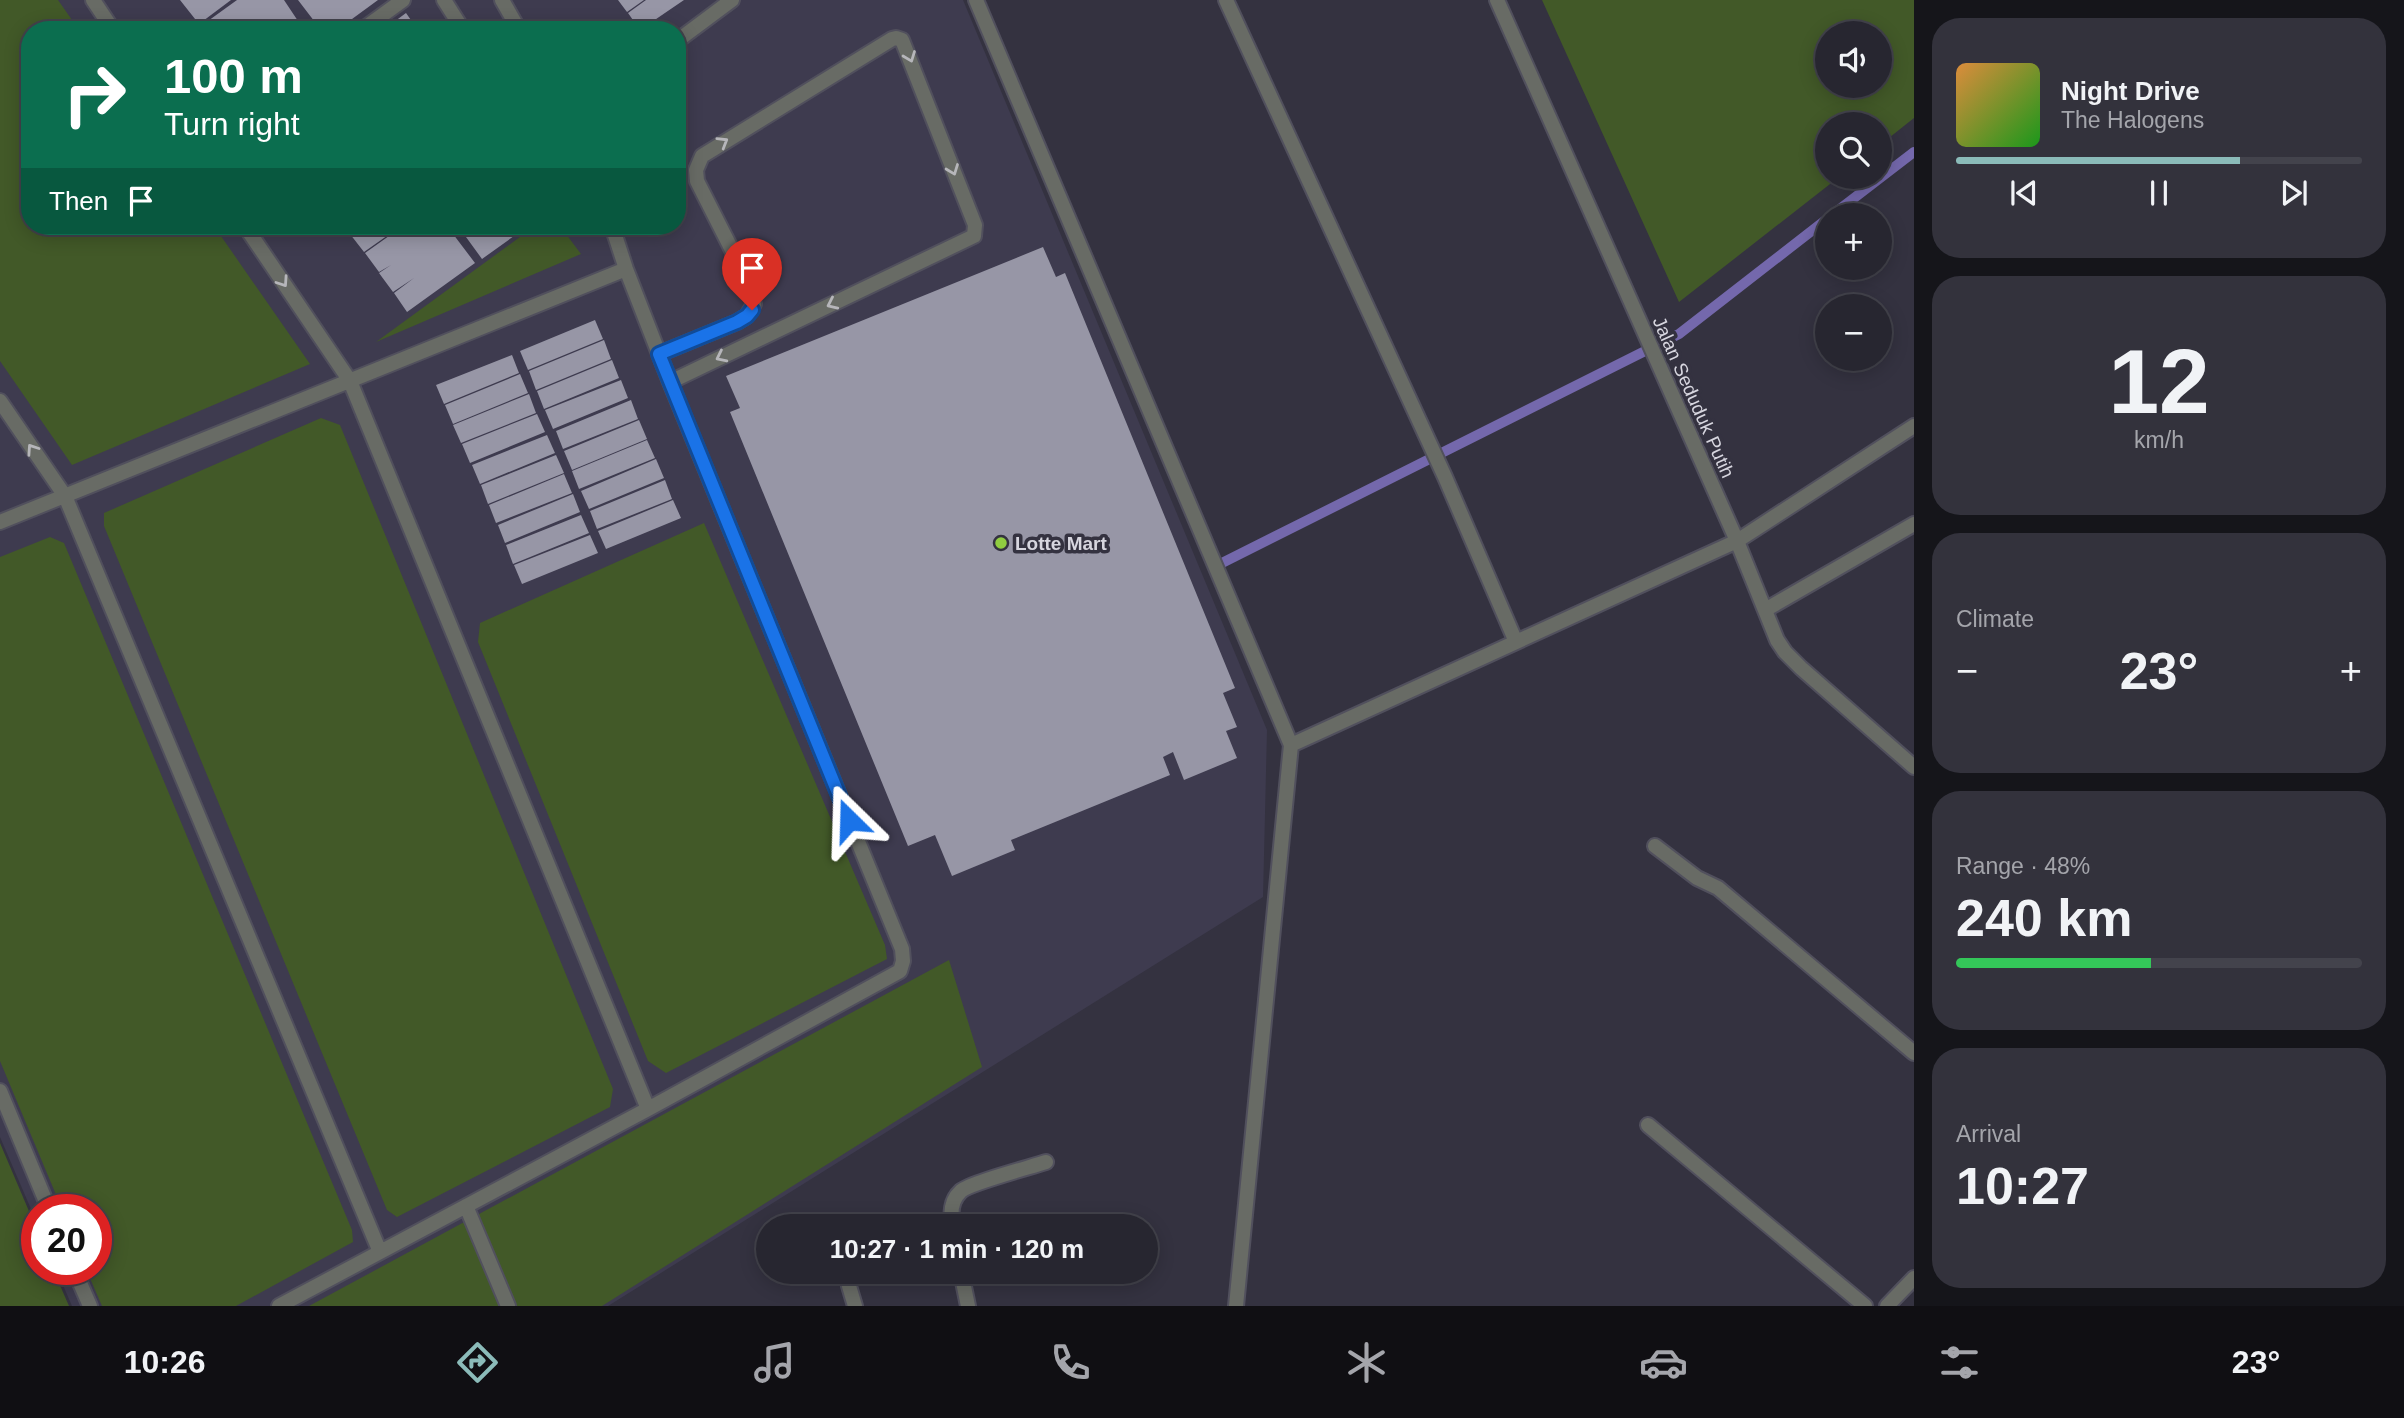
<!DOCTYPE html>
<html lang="en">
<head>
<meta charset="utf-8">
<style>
	body { margin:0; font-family:Helvetica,sans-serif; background:#33323c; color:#f1f3f6; height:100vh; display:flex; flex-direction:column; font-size:26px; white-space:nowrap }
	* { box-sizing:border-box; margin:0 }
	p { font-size:23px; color:#a4a5ab }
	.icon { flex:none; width:38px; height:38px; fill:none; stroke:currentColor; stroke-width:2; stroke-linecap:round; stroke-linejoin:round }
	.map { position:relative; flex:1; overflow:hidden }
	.details { display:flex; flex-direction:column; gap:18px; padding:18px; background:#15151a; width:490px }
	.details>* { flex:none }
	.top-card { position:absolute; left:21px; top:21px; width:665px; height:214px; border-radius:28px; box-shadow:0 4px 18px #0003,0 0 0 2px #43434c; background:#0b6e4f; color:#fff; overflow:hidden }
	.buttons { position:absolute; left:1815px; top:21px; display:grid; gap:14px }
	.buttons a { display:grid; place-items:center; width:77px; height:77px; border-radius:50%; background:#272630; box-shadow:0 4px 18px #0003,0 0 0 2px #43434c; font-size:35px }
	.speed { position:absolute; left:21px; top:1194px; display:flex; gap:14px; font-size:35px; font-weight:700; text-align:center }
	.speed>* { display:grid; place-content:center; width:91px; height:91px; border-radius:50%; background:#272630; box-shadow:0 4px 18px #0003,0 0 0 2px #43434c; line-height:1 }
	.speed .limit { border:10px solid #d22; background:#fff; color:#111 }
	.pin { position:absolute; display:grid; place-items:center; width:60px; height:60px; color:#fff; margin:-72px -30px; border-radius:50% 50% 50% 0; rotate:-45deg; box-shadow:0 0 7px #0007 }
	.pin .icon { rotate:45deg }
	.me { position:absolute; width:77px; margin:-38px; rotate:338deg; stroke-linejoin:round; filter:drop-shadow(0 0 5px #0008) }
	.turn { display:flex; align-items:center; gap:24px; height:147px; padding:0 28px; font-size:32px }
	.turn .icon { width:91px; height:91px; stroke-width:2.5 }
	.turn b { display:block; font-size:49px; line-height:60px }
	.then { display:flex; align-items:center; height:66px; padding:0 28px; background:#0003; gap:14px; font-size:26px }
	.big { font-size:52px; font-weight:600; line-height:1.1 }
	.details .widget { flex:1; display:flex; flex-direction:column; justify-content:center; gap:10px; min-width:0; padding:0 24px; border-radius:28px; background:#33323c }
	.details .dial { align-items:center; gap:0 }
	.dial b { font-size:91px; line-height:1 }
	.song { display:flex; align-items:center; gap:21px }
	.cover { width:84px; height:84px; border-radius:10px; background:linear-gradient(135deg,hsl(30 70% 55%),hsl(120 70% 35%)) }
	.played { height:7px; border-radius:4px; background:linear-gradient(90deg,#8bbbb9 70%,#43434c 70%) }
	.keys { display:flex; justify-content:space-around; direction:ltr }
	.heat { display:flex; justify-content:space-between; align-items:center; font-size:38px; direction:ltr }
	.charge { height:10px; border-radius:5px; background:linear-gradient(90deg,#34c759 48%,#43434c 0) }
	.trip { position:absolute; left:756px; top:1214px; width:402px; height:70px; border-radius:35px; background:#272630; box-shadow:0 4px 18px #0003,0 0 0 2px #43434c; font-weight:600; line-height:70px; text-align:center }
	.tab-bar { display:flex; height:112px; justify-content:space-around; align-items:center; background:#100f13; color:#a4a5ab }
	.tab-bar .icon { width:49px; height:49px }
	.tab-bar .selected { color:#8bbbb9 }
	.tab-bar b { font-size:32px; color:#f1f3f6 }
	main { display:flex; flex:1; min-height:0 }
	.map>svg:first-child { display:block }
</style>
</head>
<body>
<main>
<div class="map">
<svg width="1914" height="1306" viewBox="0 0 1914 1306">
	<rect width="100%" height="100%" fill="#343240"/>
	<path fill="#3e3b4f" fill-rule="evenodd" d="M0,0h963l304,730 -4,167 -655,409h-536l-16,-37h40v-60h-59v14l-37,-86zM30,30h647v196h-647z"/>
	<path fill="#425928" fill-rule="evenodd" d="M0,0h58l21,30h-49v196h184l96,138 -238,101 -72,-104z
		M1542,0h372v118l-34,27v-21h-53v53h12l-160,125zM1880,33v53h-53v-53z
		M535,226h25l21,28 -205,88z
		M321,418l19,7 273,664 -3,18 -213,110 -10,-7 -283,-684v-13z
		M704,523l181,422 2,14 -221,114 -18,-12 -170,-419 2,-19z
		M50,537l14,6 288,687 1,12 -117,64h-134l-16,-37h10v-60h-34l-62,-148v-504z
		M949,960l33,107 -380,239h-293z
		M0,1143l37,87v39h16l16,37h-69z"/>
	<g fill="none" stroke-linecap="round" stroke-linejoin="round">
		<path stroke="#7468ac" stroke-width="10" d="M1832,215l82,-63
			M1216,566l463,-232 148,-115"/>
	</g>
	<path fill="#9796a6" d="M180,0h51l-32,24z
		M237,0h47l20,30h-101l-2,-4z
		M298,0h80l-41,30h-16z
		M618,0h26l-17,12z
		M646,0h38l-44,30 -12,-17z
		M406,13l12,17h-35z
		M361,226h40l-37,26 -14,-18z
		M403,226h44l28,37 -68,49 -13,-19 20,-15 -21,14 -14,-19 12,-8 -12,7 -14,-19z
		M458,226h70l-46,33z
		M1043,247l13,30 9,-4 170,415 -12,5 14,34 -11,4 11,27 -53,22 -11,-28 -10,5 7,18 -159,65 4,10 -63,26 -17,-41 -27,11 -178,-434 10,-4 -14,-32z
		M595,320l8,19 -75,31 -8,-19z
		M604,340l7,19 -75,31 -7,-19z
		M512,355l7,18 -75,31 -8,-19z
		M612,360l7,18 -75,31 -7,-18z
		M520,374l8,19 -75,31 -8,-19z
		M621,380l7,18 -75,31 -8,-19z
		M529,394l7,19 -75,30 -8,-18z
		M631,400l7,19 -75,30 -7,-18z
		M537,414l8,18 -75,31 -8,-19z
		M639,420l8,19 -75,31 -8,-19z
		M547,435l8,18 -75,31 -8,-19z
		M647,440l8,18 -76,31 -7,-18z
		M556,455l8,18 -76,31 -7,-19z
		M656,459l8,19 -75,31 -8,-18z
		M564,474l8,19 -76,30 -7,-18z
		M665,480l7,19 -75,30 -7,-18z
		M573,494l7,18 -75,31 -7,-18z
		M673,500l8,18 -75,31 -8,-18z
		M581,515l8,18 -76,31 -7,-19z
		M590,535l8,18 -76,31 -8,-19z"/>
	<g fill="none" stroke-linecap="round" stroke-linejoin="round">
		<defs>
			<path id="lane" d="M93,0l20,30
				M444,0l19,30
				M502,0l17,30
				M362,30l41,-30
				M677,41l55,-41
				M245,226l105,155 298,728
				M659,354l78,-32 10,-6 7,-12 -19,-48 -38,-75 -1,-11 6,-14 190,-117 4,-1 6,2 73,185 -1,11 -304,146
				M0,401l65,95 315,756
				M0,522l626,-253
				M0,1091l49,118
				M466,1206l42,100
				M74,1269l16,37
				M849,1286l6,20
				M279,1306l369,-197 252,-138 3,-10 -1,-12 -232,-567 -44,-113 -14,-43"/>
			<path id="street" d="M976,0l315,745 -55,561
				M1226,0l219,477 71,165
				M1497,0l240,541 40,99 8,12 16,16 113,99
				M1765,610l149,-86
				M1291,745l446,-204 177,-115
				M1655,846l42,32 21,10 196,165
				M1648,1125l217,181
				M953,1227c-3,-13 -2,-27 8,-36 9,-8 70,-24 85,-29
				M961,1272l7,34
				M1887,1306l27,-28"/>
		</defs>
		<use href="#lane" stroke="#51505d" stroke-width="18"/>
		<use href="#street" stroke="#51505d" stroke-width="18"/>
		<use href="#lane" stroke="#686b65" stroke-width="14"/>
		<use href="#street" stroke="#686b65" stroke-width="14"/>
	</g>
	<defs><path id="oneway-chevron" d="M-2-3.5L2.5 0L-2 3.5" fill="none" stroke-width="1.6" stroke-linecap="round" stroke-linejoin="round" transform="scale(1.75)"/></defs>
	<g stroke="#b6b6ba">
		<use href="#oneway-chevron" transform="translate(910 57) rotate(69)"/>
		<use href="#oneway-chevron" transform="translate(723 142) rotate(-31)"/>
		<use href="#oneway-chevron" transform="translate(953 170) rotate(69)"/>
		<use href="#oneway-chevron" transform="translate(283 282) rotate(56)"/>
		<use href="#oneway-chevron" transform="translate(832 304) rotate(155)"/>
		<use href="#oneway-chevron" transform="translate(721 357) rotate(154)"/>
		<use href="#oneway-chevron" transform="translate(32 449) rotate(-124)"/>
	</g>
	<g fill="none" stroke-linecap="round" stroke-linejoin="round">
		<defs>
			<path id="route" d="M752,310l-5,6 -10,6 -78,32 190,466"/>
		</defs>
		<use href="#route" stroke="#114b97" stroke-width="18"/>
		<use href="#route" stroke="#1a73e8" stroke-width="12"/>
	</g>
	<circle fill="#90cd40" stroke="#343240" stroke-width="2.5" cx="1001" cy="543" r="7"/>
	<g text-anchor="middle" stroke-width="7" stroke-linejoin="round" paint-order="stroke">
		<g font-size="19" fill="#d7d6df" stroke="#343240">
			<text transform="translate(1694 397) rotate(66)" y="7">Jalan Seduduk Putih</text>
		</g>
		<g font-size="19" font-weight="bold" fill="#d7d6df" stroke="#343240" text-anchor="start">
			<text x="1015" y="550">Lotte Mart</text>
		</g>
	</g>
</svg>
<div class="buttons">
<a><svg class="icon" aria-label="sound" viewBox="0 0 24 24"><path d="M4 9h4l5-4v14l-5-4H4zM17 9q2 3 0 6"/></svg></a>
<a><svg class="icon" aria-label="search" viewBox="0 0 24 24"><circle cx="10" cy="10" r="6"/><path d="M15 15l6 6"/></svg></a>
<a>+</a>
<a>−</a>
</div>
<div class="speed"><div class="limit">20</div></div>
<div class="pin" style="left:752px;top:310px;background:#d93025"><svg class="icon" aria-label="arrive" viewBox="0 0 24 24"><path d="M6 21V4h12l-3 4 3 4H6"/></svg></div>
<svg class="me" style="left:849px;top:820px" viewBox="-20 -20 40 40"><path d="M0-17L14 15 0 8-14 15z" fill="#1a73e8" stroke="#fff" stroke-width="4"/></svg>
<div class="trip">10:27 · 1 min · 120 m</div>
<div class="top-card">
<div class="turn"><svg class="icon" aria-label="right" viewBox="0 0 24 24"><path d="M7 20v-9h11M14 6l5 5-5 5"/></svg><div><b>100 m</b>Turn right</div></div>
<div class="then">Then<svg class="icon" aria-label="arrive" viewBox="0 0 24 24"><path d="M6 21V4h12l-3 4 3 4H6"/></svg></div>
</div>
</div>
<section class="details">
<div class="widget">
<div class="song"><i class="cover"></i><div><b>Night Drive</b><p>The Halogens</p></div></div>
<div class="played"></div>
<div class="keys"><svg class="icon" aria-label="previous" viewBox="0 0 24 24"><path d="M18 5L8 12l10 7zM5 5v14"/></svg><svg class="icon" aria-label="pause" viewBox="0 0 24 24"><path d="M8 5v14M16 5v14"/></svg><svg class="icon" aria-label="next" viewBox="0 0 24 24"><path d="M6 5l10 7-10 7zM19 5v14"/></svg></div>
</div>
<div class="widget dial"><b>12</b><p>km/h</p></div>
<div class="widget"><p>Climate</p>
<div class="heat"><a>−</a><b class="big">23°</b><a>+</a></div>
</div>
<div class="widget"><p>Range · 48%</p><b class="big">240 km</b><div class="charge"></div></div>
<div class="widget"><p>Arrival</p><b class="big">10:27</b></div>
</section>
</main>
<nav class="tab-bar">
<b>10:26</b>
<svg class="icon selected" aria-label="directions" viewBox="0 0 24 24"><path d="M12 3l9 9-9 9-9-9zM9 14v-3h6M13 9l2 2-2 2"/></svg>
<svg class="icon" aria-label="music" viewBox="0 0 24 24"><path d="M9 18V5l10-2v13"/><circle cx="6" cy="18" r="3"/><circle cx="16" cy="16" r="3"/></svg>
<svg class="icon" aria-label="phone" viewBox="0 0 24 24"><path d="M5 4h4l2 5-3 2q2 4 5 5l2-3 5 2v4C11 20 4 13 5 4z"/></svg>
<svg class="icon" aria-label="climate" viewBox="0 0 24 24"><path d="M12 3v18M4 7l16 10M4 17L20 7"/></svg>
<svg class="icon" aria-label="car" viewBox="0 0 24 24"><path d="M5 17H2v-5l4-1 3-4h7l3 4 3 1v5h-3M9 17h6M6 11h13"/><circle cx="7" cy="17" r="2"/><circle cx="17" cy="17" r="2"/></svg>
<svg class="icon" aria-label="filters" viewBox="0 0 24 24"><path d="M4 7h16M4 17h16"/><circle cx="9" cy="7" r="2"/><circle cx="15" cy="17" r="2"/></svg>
<b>23°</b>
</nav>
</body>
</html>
